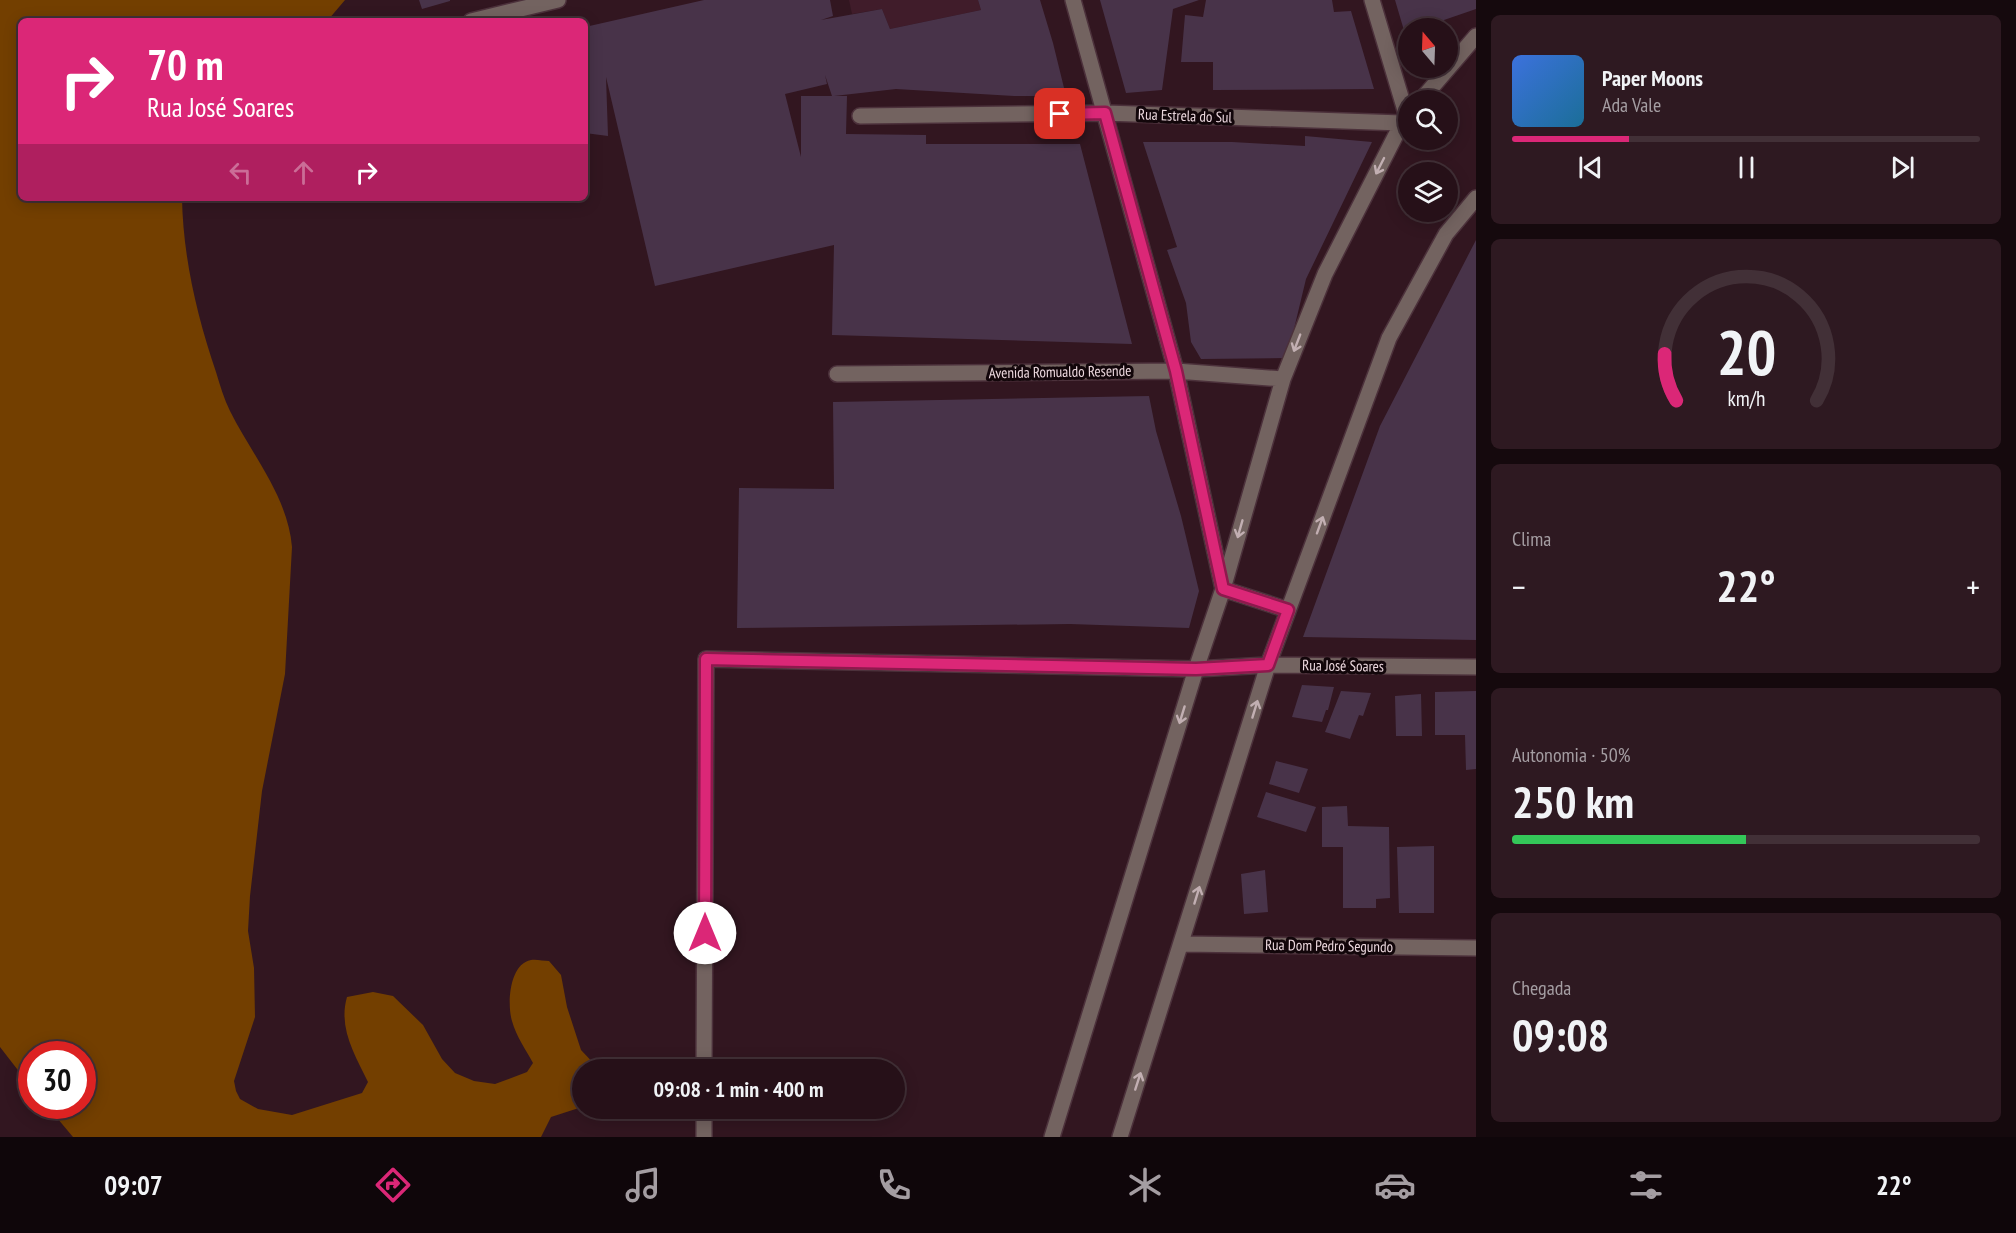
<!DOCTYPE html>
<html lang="pt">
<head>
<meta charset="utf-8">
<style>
	body { margin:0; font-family:"PT Sans Narrow",sans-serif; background:#2e1921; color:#f1f3f6; height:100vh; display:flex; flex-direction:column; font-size:22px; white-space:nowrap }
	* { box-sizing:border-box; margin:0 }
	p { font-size:20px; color:#a49da2 }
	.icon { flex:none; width:33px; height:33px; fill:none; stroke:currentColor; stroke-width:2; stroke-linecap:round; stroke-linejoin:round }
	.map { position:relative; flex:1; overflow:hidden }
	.sheet { display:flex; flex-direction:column; gap:15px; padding:15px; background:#15090d; width:540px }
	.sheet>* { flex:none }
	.top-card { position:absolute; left:18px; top:18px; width:570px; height:183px; border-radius:9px; box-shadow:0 3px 15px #0003,0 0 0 2px #423037; background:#db2777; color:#fff; overflow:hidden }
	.needle { width:39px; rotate:341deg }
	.tools { position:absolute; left:1398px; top:18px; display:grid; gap:12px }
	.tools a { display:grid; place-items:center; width:60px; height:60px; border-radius:50%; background:#261018; box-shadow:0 3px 15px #0003,0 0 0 2px #423037; font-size:30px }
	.speed { position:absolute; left:18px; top:1041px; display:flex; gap:12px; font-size:30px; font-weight:700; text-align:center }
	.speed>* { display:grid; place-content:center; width:78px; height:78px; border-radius:50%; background:#261018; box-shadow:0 3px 15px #0003,0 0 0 2px #423037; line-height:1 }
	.speed .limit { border:9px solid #d22; background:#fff; color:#111 }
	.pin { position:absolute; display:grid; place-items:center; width:51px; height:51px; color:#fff; margin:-26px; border-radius:12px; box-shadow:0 3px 9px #0006 }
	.me { position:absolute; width:66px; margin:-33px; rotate:0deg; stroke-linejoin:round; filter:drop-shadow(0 0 4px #0008) }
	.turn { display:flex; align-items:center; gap:21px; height:126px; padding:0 30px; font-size:27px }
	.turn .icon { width:78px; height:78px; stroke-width:2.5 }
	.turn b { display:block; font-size:42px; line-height:51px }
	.lanes { display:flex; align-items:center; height:57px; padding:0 30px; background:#0003; justify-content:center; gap:30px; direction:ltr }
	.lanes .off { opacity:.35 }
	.big { font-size:45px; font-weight:700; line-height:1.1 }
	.sheet .card { flex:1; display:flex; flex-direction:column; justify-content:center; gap:9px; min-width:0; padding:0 21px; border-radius:9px; background:#2e1921 }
	.sheet .dial { align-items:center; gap:0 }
	.dial svg { height:156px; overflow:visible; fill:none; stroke:#423037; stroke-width:7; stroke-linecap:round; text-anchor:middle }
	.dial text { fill:#f1f3f6; stroke:none }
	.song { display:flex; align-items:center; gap:18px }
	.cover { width:72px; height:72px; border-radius:9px; background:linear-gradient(135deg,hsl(220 70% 55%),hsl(200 70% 35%)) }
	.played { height:6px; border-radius:3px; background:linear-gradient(90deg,#db2777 25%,#423037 25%) }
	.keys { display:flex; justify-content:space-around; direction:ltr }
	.heat { display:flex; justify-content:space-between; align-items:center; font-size:33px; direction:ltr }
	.charge { height:9px; border-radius:4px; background:linear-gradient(90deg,#34c759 50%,#423037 0) }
	.trip { position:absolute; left:572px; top:1059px; width:333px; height:60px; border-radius:30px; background:#261018; box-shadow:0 3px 15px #0003,0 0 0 2px #423037; font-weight:700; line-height:60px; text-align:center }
	.dock { display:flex; height:96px; justify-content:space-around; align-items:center; background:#0f060a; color:#a49da2 }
	.dock .icon { width:42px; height:42px }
	.dock .current { color:#db2777 }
	.dock b { font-size:27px; color:#f1f3f6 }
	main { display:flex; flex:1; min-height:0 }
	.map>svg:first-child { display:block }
</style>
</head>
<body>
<main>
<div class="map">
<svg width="1476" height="1137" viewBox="0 0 1476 1137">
	<rect width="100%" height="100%" fill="#321620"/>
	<path fill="#401c2a" d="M849,0h129l3,10 -91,19 -8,-20 -30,5z"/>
	<path fill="#733f00" d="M0,0h345l-17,20 -4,1h-303v177h161c1,59 15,118 34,174 4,13 8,27 14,39 22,44 58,86 62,136l-7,127 -23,117 -12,105 -2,35 6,37 1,49 -21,64 2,10 4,8 18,10 34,6 70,-22 6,-11c-13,-27 -30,-54 -21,-85l26,-5 20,4 30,29 19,34 13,14 19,8 21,3 32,-12 6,-9c-7,-13 -17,-27 -21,-42 -5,-16 -3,-57 19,-61 5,-1 13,1 18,1l12,14 6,32 14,43 18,19 -17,1v37l-31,10 -10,20h-468l-26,-31h35v-52h-50l-1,33 -31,-40z"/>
	<path fill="#483349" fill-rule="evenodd" d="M419,0h31v1l-28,8z
		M704,0h126l3,16 -12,4 61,-11 8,20 91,-19 -3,-10h62l13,43 13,53h-52l-118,-7 -62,7h13l-1,38 80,1v9h154l52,200 -300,-9 2,-90 -179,41 -49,-209 2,59 -23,-3v-106zM825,75l7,21h-31v61l-16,-63 42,-10z
		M1100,0h99l-26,9 -11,81 -36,3z
		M1206,0h126l2,12 17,-1 23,78 -161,1v-28h-32l4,-47 18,2z
		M1395,0h81v9l-32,11 3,8h-39v16z
		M1305,136l67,6 -66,137 -19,79 -86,1 -10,-17 -5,-39 -19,-53 10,-3 -34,-105h89l73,4z
		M1476,240v400l-173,-3 77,-211z
		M1149,396l7,35 25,85 18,75 -10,37 -119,-4 -333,4 2,-140 95,1 -1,-87z
		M1302,685l32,2 -6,23h-2l-4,12 -30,-5z
		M1341,691l30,2 -8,23 -4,-1 -9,24 -25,-7z
		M1476,691v78l-10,1 -1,-35h-30v-43z
		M1421,694l1,42h-26l-1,-40z
		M1276,761l32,8 -9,24 -30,-9z
		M1266,792l50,15 -10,25 -49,-15z
		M1347,806l1,20 41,1 1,71 -14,1v9h-33v-61h-21v-40z
		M1434,846v67h-35l-2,-66z
		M1265,870l3,42 -24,2 -3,-40z"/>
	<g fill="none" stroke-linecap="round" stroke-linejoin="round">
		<defs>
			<path id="minor" d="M1073,0l103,371 47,218 65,21
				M1372,0l35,117
				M471,21l87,-21
				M1421,100l55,-64
				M860,116l245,-3 297,10
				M837,374l339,-3 107,8
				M1182,944l294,4
				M704,1070l2,-411 490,10 72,-4 208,2
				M704,1137v-29
				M1052,1137l144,-468 27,-80 60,-210 42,-105 77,-151 6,-8
				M1120,1137l148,-472 121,-327 57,-104 30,-36"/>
		</defs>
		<use href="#minor" stroke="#4c313b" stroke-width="18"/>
		<use href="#minor" stroke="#736360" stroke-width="15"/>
	</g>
	<defs><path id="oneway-shaft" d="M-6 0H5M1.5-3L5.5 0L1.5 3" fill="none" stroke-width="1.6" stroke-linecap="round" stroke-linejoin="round" transform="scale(1.5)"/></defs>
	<g stroke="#c2afb2">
		<use href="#oneway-shaft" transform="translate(1380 166) rotate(117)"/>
		<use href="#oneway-shaft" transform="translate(1297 343) rotate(111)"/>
		<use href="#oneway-shaft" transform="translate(1320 525) rotate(-70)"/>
		<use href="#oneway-shaft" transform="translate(1240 529) rotate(106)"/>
		<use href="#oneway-shaft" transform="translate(1255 709) rotate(-73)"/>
		<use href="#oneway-shaft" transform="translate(1182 715) rotate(107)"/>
		<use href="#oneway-shaft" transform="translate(1197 895) rotate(-73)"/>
		<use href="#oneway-shaft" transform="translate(1138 1081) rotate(-72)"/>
	</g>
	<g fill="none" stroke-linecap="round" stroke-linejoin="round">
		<defs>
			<path id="route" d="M705,933l1,-274 490,10 72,-4 20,-55 -65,-21 -47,-218 -71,-258 -45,1"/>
		</defs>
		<use href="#route" stroke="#8e194d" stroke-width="15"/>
		<use href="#route" stroke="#db2777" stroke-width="10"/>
	</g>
	<g text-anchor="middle" stroke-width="6" stroke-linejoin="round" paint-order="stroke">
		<g font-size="15" fill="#ecd8de" stroke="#12060a">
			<text transform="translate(1185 116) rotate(2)" y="5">Rua Estrela do Sul</text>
			<text transform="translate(1060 372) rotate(-1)" y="5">Avenida Romualdo Resende</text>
			<text transform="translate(1343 666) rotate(1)" y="5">Rua José Soares</text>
			<text transform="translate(1329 946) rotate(1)" y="5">Rua Dom Pedro Segundo</text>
		</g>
	</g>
</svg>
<div class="tools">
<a><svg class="needle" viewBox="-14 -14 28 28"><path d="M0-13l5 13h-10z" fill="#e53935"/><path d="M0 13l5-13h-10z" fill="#a49da2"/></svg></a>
<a><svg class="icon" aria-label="search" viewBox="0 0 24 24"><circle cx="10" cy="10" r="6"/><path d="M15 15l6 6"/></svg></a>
<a><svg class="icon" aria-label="layers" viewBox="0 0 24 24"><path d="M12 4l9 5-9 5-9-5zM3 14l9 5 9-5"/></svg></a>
</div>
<div class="speed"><div class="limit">30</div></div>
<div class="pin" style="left:1060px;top:114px;background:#d93025"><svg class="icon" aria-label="arrive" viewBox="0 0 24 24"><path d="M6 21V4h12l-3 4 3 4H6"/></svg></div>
<svg class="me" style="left:705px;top:933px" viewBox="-20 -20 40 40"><circle r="19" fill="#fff"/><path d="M0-13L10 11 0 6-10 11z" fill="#db2777"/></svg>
<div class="trip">09:08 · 1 min · 400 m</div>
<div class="top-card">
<div class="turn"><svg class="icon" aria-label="right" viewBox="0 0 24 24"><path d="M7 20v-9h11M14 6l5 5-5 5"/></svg><div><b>70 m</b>Rua José Soares</div></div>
<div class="lanes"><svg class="icon off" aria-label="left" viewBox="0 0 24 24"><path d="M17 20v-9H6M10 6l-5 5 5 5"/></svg><svg class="icon off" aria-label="ahead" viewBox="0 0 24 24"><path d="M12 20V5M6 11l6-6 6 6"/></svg><svg class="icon" aria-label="right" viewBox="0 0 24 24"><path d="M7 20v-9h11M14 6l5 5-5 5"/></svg></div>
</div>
</div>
<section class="sheet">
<div class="card">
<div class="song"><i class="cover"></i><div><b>Paper Moons</b><p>Ada Vale</p></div></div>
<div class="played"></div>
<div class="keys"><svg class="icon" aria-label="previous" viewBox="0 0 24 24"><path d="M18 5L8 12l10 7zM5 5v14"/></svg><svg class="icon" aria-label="pause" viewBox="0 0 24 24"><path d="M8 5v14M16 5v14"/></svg><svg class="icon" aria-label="next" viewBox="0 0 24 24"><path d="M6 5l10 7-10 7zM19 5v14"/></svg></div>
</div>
<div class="card dial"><svg viewBox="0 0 100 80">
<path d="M14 69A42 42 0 1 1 86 69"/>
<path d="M14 69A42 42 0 0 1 8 45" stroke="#db2777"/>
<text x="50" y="56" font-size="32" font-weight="700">20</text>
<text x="50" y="72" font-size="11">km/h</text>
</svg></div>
<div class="card"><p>Clima</p>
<div class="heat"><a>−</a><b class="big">22°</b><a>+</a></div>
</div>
<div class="card"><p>Autonomia · 50%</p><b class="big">250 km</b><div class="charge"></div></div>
<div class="card"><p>Chegada</p><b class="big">09:08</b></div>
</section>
</main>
<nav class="dock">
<b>09:07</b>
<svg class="icon current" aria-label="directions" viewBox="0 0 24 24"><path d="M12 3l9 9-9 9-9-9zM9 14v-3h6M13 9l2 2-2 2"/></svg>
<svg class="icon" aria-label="music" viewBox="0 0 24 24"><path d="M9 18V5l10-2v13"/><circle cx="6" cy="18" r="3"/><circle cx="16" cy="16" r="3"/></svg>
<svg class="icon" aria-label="phone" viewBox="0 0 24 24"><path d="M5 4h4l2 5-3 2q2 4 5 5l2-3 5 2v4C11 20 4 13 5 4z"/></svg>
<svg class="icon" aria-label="climate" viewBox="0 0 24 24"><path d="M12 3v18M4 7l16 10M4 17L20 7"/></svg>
<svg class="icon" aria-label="car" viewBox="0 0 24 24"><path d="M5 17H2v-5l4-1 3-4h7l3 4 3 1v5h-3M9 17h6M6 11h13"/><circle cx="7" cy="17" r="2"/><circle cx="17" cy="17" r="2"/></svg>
<svg class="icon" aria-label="filters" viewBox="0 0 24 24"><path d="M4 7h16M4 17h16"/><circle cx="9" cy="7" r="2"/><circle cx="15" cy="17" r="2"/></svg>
<b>22°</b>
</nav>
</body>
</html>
